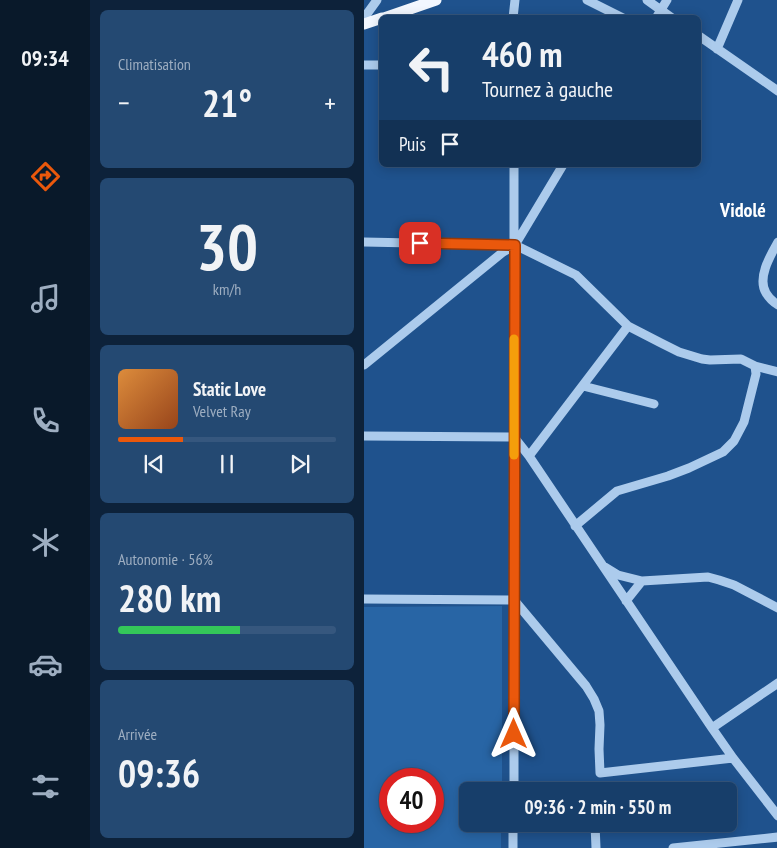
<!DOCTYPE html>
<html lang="fr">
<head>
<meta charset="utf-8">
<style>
	body { margin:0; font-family:"PT Sans Narrow",sans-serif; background:#244972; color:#f1f3f6; height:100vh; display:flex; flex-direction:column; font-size:19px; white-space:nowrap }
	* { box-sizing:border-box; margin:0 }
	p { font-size:16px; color:#9eaec1 }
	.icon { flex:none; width:28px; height:28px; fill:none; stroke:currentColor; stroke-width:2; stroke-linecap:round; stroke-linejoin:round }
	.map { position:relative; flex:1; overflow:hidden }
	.panel { display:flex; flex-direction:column; gap:10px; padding:10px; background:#0d223a; width:274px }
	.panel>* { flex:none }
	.banner { position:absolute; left:15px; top:15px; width:322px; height:152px; border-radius:8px; box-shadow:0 2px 12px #0003,0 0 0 1px #36577e; background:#173e6a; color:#f1f3f6; overflow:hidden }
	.speed { position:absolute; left:15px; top:768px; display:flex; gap:10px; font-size:25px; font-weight:700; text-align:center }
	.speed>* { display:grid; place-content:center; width:65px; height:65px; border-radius:50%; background:#173e6a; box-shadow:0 2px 12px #0003,0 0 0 1px #36577e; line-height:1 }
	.speed .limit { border:8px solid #d22; background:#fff; color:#111 }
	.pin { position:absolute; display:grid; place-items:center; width:42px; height:42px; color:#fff; margin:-21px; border-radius:10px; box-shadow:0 2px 8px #0006 }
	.me { position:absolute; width:55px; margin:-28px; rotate:0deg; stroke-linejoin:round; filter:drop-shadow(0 0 4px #0008) }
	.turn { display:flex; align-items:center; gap:18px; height:105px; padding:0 20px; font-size:22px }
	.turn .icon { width:65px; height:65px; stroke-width:2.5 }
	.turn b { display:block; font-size:35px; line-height:42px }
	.then { display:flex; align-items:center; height:48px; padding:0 20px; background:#0003; gap:10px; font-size:19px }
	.big { font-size:38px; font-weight:700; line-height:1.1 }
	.panel .card { flex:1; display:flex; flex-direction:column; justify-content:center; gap:8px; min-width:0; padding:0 18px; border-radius:8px; background:#244972 }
	.panel .dial { align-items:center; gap:0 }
	.dial b { font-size:65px; line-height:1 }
	.song { display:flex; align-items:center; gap:15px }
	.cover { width:60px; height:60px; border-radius:8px; background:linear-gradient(135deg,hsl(30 70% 55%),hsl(20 70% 35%)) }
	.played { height:5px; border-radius:2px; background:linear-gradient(90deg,#ea580c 30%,#36577e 30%) }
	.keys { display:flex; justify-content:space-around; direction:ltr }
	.heat { display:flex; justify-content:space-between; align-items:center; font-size:28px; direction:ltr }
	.charge { height:8px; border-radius:4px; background:linear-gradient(90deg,#34c759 56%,#36577e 0) }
	.trip { position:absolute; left:95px; top:782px; width:278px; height:50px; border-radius:8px; background:#173e6a; box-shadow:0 2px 12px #0003,0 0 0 1px #36577e; font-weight:700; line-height:50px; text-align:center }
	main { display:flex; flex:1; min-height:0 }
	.tabs { display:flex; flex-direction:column; width:90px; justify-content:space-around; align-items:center; background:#09192a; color:#9eaec1 }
	.tabs .icon { width:35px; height:35px }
	.tabs .current { color:#ea580c }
	.tabs b { font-size:22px; color:#f1f3f6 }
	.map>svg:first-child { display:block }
</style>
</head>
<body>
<main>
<nav class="tabs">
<b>09:34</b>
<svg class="icon current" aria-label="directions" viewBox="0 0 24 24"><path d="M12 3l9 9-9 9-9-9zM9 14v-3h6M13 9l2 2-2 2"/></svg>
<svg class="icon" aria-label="music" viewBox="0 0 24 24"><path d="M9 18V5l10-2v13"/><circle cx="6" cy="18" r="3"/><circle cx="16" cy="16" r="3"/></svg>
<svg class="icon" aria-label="phone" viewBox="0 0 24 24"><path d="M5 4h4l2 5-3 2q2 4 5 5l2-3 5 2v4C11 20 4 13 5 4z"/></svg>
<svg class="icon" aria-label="climate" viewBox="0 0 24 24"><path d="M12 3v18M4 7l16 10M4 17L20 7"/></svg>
<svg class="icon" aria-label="car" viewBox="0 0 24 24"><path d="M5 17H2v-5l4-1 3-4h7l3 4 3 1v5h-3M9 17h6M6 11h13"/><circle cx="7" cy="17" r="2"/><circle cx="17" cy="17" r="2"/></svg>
<svg class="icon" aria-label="filters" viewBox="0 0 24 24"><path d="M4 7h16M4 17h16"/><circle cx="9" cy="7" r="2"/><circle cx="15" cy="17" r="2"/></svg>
</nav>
<section class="panel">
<div class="card"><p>Climatisation</p>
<div class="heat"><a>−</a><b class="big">21°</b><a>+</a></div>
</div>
<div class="card dial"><b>30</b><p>km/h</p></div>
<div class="card">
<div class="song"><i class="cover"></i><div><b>Static Love</b><p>Velvet Ray</p></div></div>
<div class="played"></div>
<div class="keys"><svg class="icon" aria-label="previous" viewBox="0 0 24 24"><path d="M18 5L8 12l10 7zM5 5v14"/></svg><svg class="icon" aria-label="pause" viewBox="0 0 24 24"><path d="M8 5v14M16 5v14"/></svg><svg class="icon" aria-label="next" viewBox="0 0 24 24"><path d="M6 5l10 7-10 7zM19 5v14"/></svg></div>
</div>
<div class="card"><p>Autonomie · 56%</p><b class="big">280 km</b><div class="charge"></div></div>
<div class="card"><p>Arrivée</p><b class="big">09:36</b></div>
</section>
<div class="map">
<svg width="414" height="848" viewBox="0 0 414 848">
	<rect width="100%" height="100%" fill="#1f528d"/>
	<path fill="#2865a5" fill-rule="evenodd" d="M138,606v185h-34v33h33v24h-137v-241zM26,779h43v42h-43z"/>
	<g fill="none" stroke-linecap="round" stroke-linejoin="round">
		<path stroke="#accbec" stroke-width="9" d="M223,0l36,18
			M283,0l25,18
			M0,18l13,-18
			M149,18l2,-18
			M292,18l11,-18
			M335,36l79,55
			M353,49l21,-49
			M0,65h18
			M0,242l151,3 61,30 52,51 33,17 18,9 23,7 8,1 31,-1 14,7 23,6
			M414,242c-8,14 -21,36 -12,51 3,5 7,9 12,12
			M0,365l139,-113 12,-7 48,-80
			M219,386l71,18
			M0,436l150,1 15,19 183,272 21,30 45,58
			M165,456l99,-130
			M211,526l42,-35 51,-15 21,-8 34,-16 11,-11 10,-19 12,-48 -1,-8
			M241,567l13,8 24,6 66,-4 11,3 15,5 44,23
			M0,599l150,1 72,86 8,13 5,12 1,14 -1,24 1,24 133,-15
			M262,601l16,-20
			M348,728l66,-45
			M150,791v-626
			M231,824l1,24
			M149,848v-24
			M309,848l105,-11"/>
		<path stroke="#f2f7ff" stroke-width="11" d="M20,18l52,-18
			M0,24l18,-6"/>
	</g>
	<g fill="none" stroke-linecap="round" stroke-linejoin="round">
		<defs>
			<path id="route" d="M56,243l95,2 -1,489"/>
		</defs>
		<use href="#route" stroke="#983908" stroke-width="12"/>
		<use href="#route" stroke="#ea580c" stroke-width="9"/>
		<path stroke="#f59e0b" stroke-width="9" d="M150,455v-116"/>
	</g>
	<g text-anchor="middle" stroke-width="5" stroke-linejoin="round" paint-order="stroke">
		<g font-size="20" font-weight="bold" fill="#fff" stroke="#1f528d">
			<text x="379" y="217">Vidolé</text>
		</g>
	</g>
</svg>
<div class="speed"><div class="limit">40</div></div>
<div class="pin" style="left:56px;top:243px;background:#d93025"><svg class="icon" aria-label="arrive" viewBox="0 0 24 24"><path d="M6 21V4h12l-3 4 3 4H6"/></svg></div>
<svg class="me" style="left:150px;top:734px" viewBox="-20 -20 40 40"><path d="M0-17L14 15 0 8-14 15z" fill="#ea580c" stroke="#fff" stroke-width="4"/></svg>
<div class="trip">09:36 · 2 min · 550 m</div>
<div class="banner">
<div class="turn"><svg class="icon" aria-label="left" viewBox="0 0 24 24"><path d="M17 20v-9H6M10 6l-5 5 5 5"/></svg><div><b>460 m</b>Tournez à gauche</div></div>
<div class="then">Puis<svg class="icon" aria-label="arrive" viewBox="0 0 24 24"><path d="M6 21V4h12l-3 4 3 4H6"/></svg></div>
</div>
</div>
</main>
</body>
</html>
